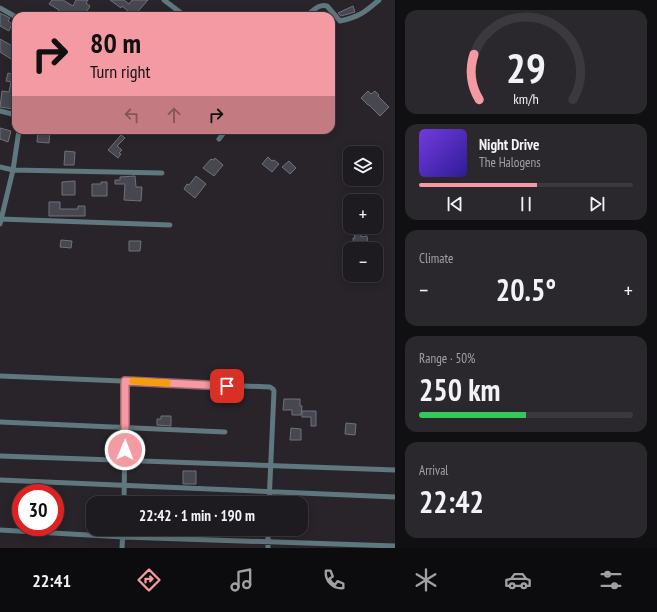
<!DOCTYPE html>
<html lang="en">
<head>
<meta charset="utf-8">
<style>
	body { margin:0; font-family:"PT Sans Narrow",sans-serif; background:#2b282d; color:#f1f3f6; height:100vh; display:flex; flex-direction:column; font-size:15px; white-space:nowrap }
	* { box-sizing:border-box; margin:0 }
	p { font-size:13px; color:#a1a1a5 }
	.icon { flex:none; width:22px; height:22px; fill:none; stroke:currentColor; stroke-width:2; stroke-linecap:round; stroke-linejoin:round }
	.map { position:relative; flex:1; overflow:hidden }
	.drawer { display:flex; flex-direction:column; gap:10px; padding:10px; background:#100f12; width:262px }
	.drawer>* { flex:none }
	.banner { position:absolute; left:12px; top:12px; width:323px; height:122px; border-radius:12px; box-shadow:0 2px 10px #0003,0 0 0 1px #3c393e; background:#f49aa2; color:#111; overflow:hidden }
	.controls { position:absolute; left:343px; top:146px; display:grid; gap:8px }
	.controls a { display:grid; place-items:center; width:40px; height:40px; border-radius:8px; background:#1e1b20; box-shadow:0 2px 10px #0003,0 0 0 1px #3c393e; font-size:20px }
	.speed { position:absolute; left:12px; top:484px; display:flex; gap:8px; font-size:20px; font-weight:700; text-align:center }
	.speed>* { display:grid; place-content:center; width:52px; height:52px; border-radius:50%; background:#1e1b20; box-shadow:0 2px 10px #0003,0 0 0 1px #3c393e; line-height:1 }
	.speed .limit { border:6px solid #d22; background:#fff; color:#111 }
	.pin { position:absolute; display:grid; place-items:center; width:34px; height:34px; color:#fff; margin:-17px; border-radius:8px; box-shadow:0 2px 6px #0006 }
	.me { position:absolute; width:44px; margin:-22px; rotate:1deg; stroke-linejoin:round; filter:drop-shadow(0 0 3px #0008) }
	.turn { display:flex; align-items:center; gap:14px; height:84px; padding:0 12px; font-size:18px }
	.turn .icon { width:52px; height:52px; stroke-width:2.5 }
	.turn b { display:block; font-size:28px; line-height:34px }
	.lanes { display:flex; align-items:center; height:38px; padding:0 12px; background:#0003; justify-content:center; gap:20px; direction:ltr }
	.lanes .off { opacity:.35 }
	.big { font-size:30px; font-weight:600; line-height:1.1 }
	.drawer .card { flex:1; display:flex; flex-direction:column; justify-content:center; gap:6px; min-width:0; padding:0 14px; border-radius:12px; background:#2b282d }
	.drawer .dial { align-items:center; gap:0 }
	.dial svg { height:104px; overflow:visible; fill:none; stroke:#3c393e; stroke-width:7; stroke-linecap:round; text-anchor:middle }
	.dial text { fill:#f1f3f6; stroke:none }
	.song { display:flex; align-items:center; gap:12px }
	.cover { width:48px; height:48px; border-radius:6px; background:linear-gradient(135deg,hsl(260 70% 55%),hsl(250 70% 35%)) }
	.played { height:4px; border-radius:2px; background:linear-gradient(90deg,#f49aa2 55%,#3c393e 55%) }
	.keys { display:flex; justify-content:space-around; direction:ltr }
	.heat { display:flex; justify-content:space-between; align-items:center; font-size:22px; direction:ltr }
	.charge { height:6px; border-radius:3px; background:linear-gradient(90deg,#34c759 50%,#3c393e 0) }
	.trip { position:absolute; left:86px; top:496px; width:222px; height:40px; border-radius:12px; background:#1e1b20; box-shadow:0 2px 10px #0003,0 0 0 1px #3c393e; font-weight:600; line-height:40px; text-align:center }
	.tab-bar { display:flex; height:64px; justify-content:space-around; align-items:center; background:#0c0b0d; color:#a1a1a5 }
	.tab-bar .icon { width:28px; height:28px }
	.tab-bar .selected { color:#f49aa2 }
	.tab-bar b { font-size:18px; color:#f1f3f6 }
	main { display:flex; flex:1; min-height:0 }
	.map>svg:first-child { display:block }
</style>
</head>
<body>
<main>
<div class="map">
<svg width="395" height="548" viewBox="0 0 395 548">
	<rect width="100%" height="100%" fill="#28242a"/>
	<path fill="#46474f" stroke="#71717a" d="M52,0h11l10,6 3,-6h12l-2,3 4,3 -6,10h-29l4,-6 -10,-6z
		M110,0h14l5,4 3,-4h16l-14,16 -12,-10 -1,2z
		M353,6l2,6 -14,4 -3,-3z
		M0,13l10,5 -2,3 4,3 -3,7 -9,-5z
		M0,39l16,9v12l-5,-1 -11,-7z
		M8,73l8,2v14l-3,20 -13,-2 2,-16 7,1 2,-10 -5,-1z
		M368,91l3,3 4,-3 4,4 -1,1 11,11 -9,9 -11,-11h-1l-7,-7z
		M0,128l11,3 -3,11 -8,-3z
		M38,130h12l-1,13 -12,-1z
		M121,135l4,3 -8,8 5,4 -3,3 2,1 -3,4 -10,-8z
		M65,151l10,1 -1,13h-10z
		M268,157l4,4 2,-1 5,4 -7,8 -10,-8z
		M215,158l8,7 -9,11 -11,-8 8,-9 3,1z
		M289,161l7,7 -6,6 -8,-7z
		M135,176l1,11h6l-1,14 -17,-1 1,-16h-10v-4h5v-3z
		M196,176l10,8 -11,14 -11,-9 3,-5 2,1z
		M75,181v14h-13v-13z
		M101,182h6v14h-15v-12h9z
		M49,202h11v7h18v-3h7v10h-36z
		M353,229h8v8l6,-1 2,13h-15l-1,-11h2z
		M61,240l11,1 -1,7 -11,-1z
		M129,241h12l-1,10h-11z
		M284,399h16v7h2l-1,9h-9v-5h-9z
		M302,411h14v15h-5v-9h-9z
		M161,416h10v10l-14,-1v-6h4z
		M346,423l10,1 -1,11 -10,-1z
		M291,428l10,1v11h-11z
		M183,471h13v13h-13z"/>
	<g fill="none" stroke-linecap="round" stroke-linejoin="round">
		<path stroke="#5f787d" stroke-width="5" d="M164,0l21,16
			M0,8l16,9
			M306,16c6,-4 13,-13 21,-10l13,15c19,-4 25,-9 39,-21
			M0,111l16,4
			M219,139l7,-9
			M0,167l13,3 149,3
			M0,219l170,6
			M0,224l13,-54 6,-40
			M0,376l270,11 3,2 1,2 -5,112
			M0,422l225,10
			M0,456l395,14
			M0,480l395,17
			M124,503l1,-76v-46
			M0,530l123,7 272,9
			M122,548l1,-19
			M268,548v-19"/>
	</g>
	<g fill="none" stroke-linecap="round" stroke-linejoin="round">
		<defs>
			<path id="route" d="M125,450v-69l102,5"/>
		</defs>
		<use href="#route" stroke="#9f6469" stroke-width="10"/>
		<use href="#route" stroke="#f49aa2" stroke-width="7"/>
		<path stroke="#f59e0b" stroke-width="7" d="M133,381l34,2"/>
	</g>
</svg>
<div class="controls">
<a><svg class="icon" aria-label="layers" viewBox="0 0 24 24"><path d="M12 4l9 5-9 5-9-5zM3 14l9 5 9-5"/></svg></a>
<a>+</a>
<a>−</a>
</div>
<div class="speed"><div class="limit">30</div></div>
<div class="pin" style="left:227px;top:386px;background:#d93025"><svg class="icon" aria-label="arrive" viewBox="0 0 24 24"><path d="M6 21V4h12l-3 4 3 4H6"/></svg></div>
<svg class="me" style="left:125px;top:450px" viewBox="-20 -20 40 40"><circle r="17" fill="#f49aa2" stroke="#fff" stroke-width="3"/><path d="M0-11L8 9 0 5-8 9z" fill="#fff"/></svg>
<div class="trip">22:42 · 1 min · 190 m</div>
<div class="banner">
<div class="turn"><svg class="icon" aria-label="right" viewBox="0 0 24 24"><path d="M7 20v-9h11M14 6l5 5-5 5"/></svg><div><b>80 m</b>Turn right</div></div>
<div class="lanes"><svg class="icon off" aria-label="left" viewBox="0 0 24 24"><path d="M17 20v-9H6M10 6l-5 5 5 5"/></svg><svg class="icon off" aria-label="ahead" viewBox="0 0 24 24"><path d="M12 20V5M6 11l6-6 6 6"/></svg><svg class="icon" aria-label="right" viewBox="0 0 24 24"><path d="M7 20v-9h11M14 6l5 5-5 5"/></svg></div>
</div>
</div>
<section class="drawer">
<div class="card dial"><svg viewBox="0 0 100 80">
<path d="M14 69A42 42 0 1 1 86 69"/>
<path d="M14 69A42 42 0 0 1 10 34" stroke="#f49aa2"/>
<text x="50" y="56" font-size="32" font-weight="700">29</text>
<text x="50" y="72" font-size="11">km/h</text>
</svg></div>
<div class="card">
<div class="song"><i class="cover"></i><div><b>Night Drive</b><p>The Halogens</p></div></div>
<div class="played"></div>
<div class="keys"><svg class="icon" aria-label="previous" viewBox="0 0 24 24"><path d="M18 5L8 12l10 7zM5 5v14"/></svg><svg class="icon" aria-label="pause" viewBox="0 0 24 24"><path d="M8 5v14M16 5v14"/></svg><svg class="icon" aria-label="next" viewBox="0 0 24 24"><path d="M6 5l10 7-10 7zM19 5v14"/></svg></div>
</div>
<div class="card"><p>Climate</p>
<div class="heat"><a>−</a><b class="big">20.5°</b><a>+</a></div>
</div>
<div class="card"><p>Range · 50%</p><b class="big">250 km</b><div class="charge"></div></div>
<div class="card"><p>Arrival</p><b class="big">22:42</b></div>
</section>
</main>
<nav class="tab-bar">
<b>22:41</b>
<svg class="icon selected" aria-label="directions" viewBox="0 0 24 24"><path d="M12 3l9 9-9 9-9-9zM9 14v-3h6M13 9l2 2-2 2"/></svg>
<svg class="icon" aria-label="music" viewBox="0 0 24 24"><path d="M9 18V5l10-2v13"/><circle cx="6" cy="18" r="3"/><circle cx="16" cy="16" r="3"/></svg>
<svg class="icon" aria-label="phone" viewBox="0 0 24 24"><path d="M5 4h4l2 5-3 2q2 4 5 5l2-3 5 2v4C11 20 4 13 5 4z"/></svg>
<svg class="icon" aria-label="climate" viewBox="0 0 24 24"><path d="M12 3v18M4 7l16 10M4 17L20 7"/></svg>
<svg class="icon" aria-label="car" viewBox="0 0 24 24"><path d="M5 17H2v-5l4-1 3-4h7l3 4 3 1v5h-3M9 17h6M6 11h13"/><circle cx="7" cy="17" r="2"/><circle cx="17" cy="17" r="2"/></svg>
<svg class="icon" aria-label="filters" viewBox="0 0 24 24"><path d="M4 7h16M4 17h16"/><circle cx="9" cy="7" r="2"/><circle cx="15" cy="17" r="2"/></svg>
</nav>
</body>
</html>
